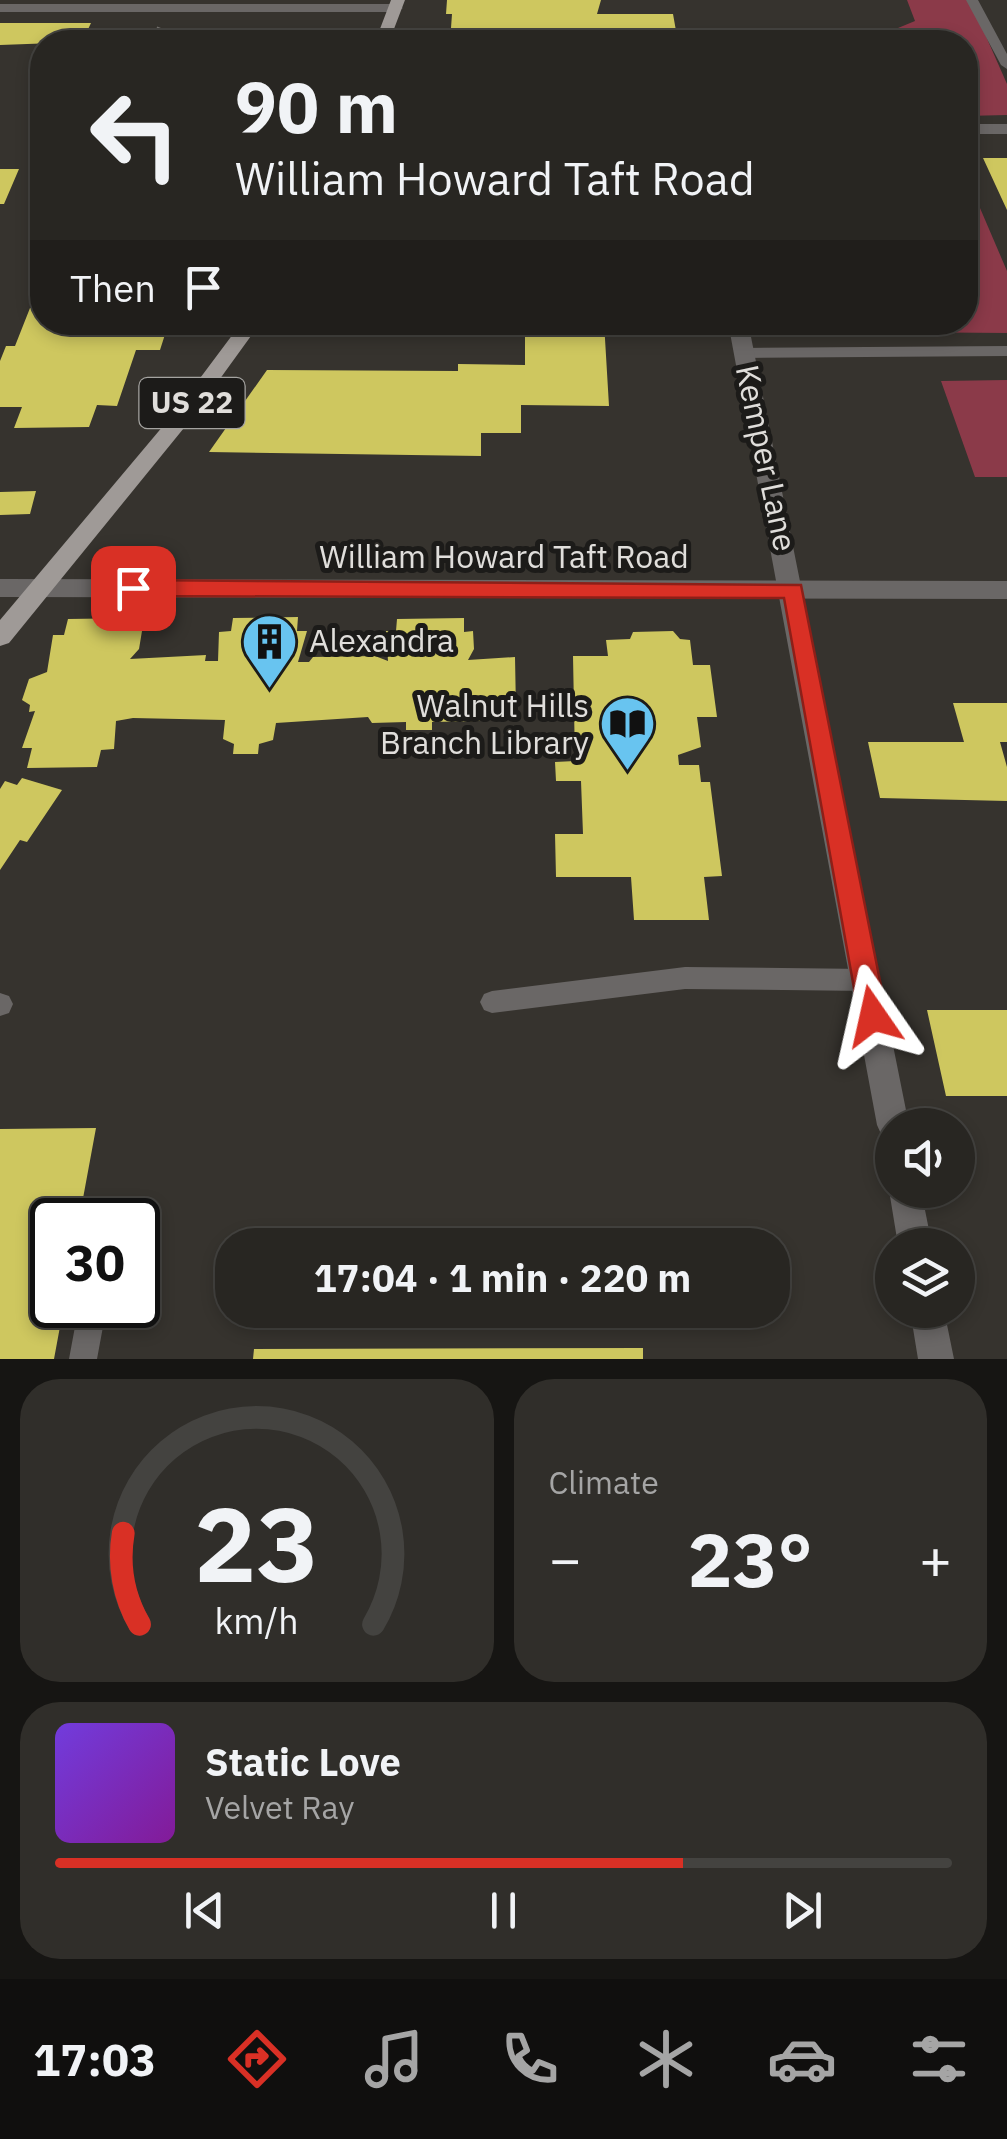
<!DOCTYPE html>
<html lang="en">
<head>
<meta charset="utf-8">
<style>
	body { margin:0; font-family:"IBM Plex Sans",sans-serif; background:#302e2a; color:#f1f3f6; height:100vh; display:flex; flex-direction:column; font-size:38px; white-space:nowrap }
	* { box-sizing:border-box; margin:0 }
	p { font-size:32px; color:#a5a5a5 }
	.icon { flex:none; width:55px; height:55px; fill:none; stroke:currentColor; stroke-width:2; stroke-linecap:round; stroke-linejoin:round }
	.map { position:relative; height:1359px; overflow:hidden }
	.side { display:flex; flex-direction:column; gap:20px; padding:20px; background:#161513; flex:1 }
	.side>* { flex:none }
	.top-card { position:absolute; left:30px; top:30px; width:948px; height:305px; border-radius:40px; box-shadow:0 5px 15px #0003,0 0 0 2px #444340; background:#282622; color:#f1f3f6; overflow:hidden }
	.fabs { position:absolute; left:875px; top:1108px; display:grid; gap:20px }
	.fabs a { display:grid; place-items:center; width:100px; height:100px; border-radius:50%; background:#282622; box-shadow:0 5px 15px #0003,0 0 0 2px #444340; font-size:50px }
	.speed { position:absolute; left:30px; top:1198px; display:flex; gap:20px; font-size:50px; font-weight:700; text-align:center }
	.speed>* { display:grid; place-content:center; width:130px; height:130px; border-radius:50%; background:#282622; box-shadow:0 5px 15px #0003,0 0 0 2px #444340; line-height:1 }
	.speed .limit { border:5px solid #111; border-radius:15px; background:#fff; color:#111 }
	.pin { position:absolute; display:grid; place-items:center; width:85px; height:85px; color:#fff; margin:-42px; border-radius:20px; box-shadow:0 5px 15px #0006 }
	.me { position:absolute; width:110px; margin:-55px; rotate:349deg; stroke-linejoin:round; filter:drop-shadow(0 0 8px #0008) }
	.turn { display:flex; align-items:center; gap:35px; height:210px; padding:0 40px; font-size:45px }
	.turn .icon { width:130px; height:130px; stroke-width:2.5 }
	.turn b { display:block; font-size:70px; line-height:85px }
	.then { display:flex; align-items:center; height:95px; padding:0 40px; background:#0003; gap:20px; font-size:38px }
	.big { font-size:75px; font-weight:700; line-height:1.1 }
	.side .widget { flex:1; display:flex; flex-direction:column; justify-content:center; gap:15px; min-width:0; padding:0 35px; border-radius:40px; background:#302e2a }
	.side .dial { align-items:center; gap:0 }
	.dial svg { height:260px; overflow:visible; fill:none; stroke:#444340; stroke-width:7; stroke-linecap:round; text-anchor:middle }
	.dial text { fill:#f1f3f6; stroke:none }
	.song { display:flex; align-items:center; gap:30px }
	.cover { width:120px; height:120px; border-radius:15px; background:linear-gradient(135deg,hsl(260 70% 55%),hsl(290 70% 35%)) }
	.played { height:10px; border-radius:5px; background:linear-gradient(90deg,#d93025 70%,#444340 70%) }
	.keys { display:flex; justify-content:space-around; direction:ltr }
	.heat { display:flex; justify-content:space-between; align-items:center; font-size:55px; direction:ltr }
	.side .tiles { flex:1; display:grid; gap:20px; grid-template-columns:1fr 1fr }
	.widget:last-child { grid-column:span 2 }
	.trip { position:absolute; left:215px; top:1228px; width:575px; height:100px; border-radius:40px; background:#282622; box-shadow:0 5px 15px #0003,0 0 0 2px #444340; font-weight:700; line-height:100px; text-align:center }
	.tabs { display:flex; height:160px; justify-content:space-around; align-items:center; background:#100f0e; color:#a5a5a5 }
	.tabs .icon { width:70px; height:70px }
	.tabs .current { color:#d93025 }
	.tabs b { font-size:45px; color:#f1f3f6 }
	.map>svg:first-child { display:block }
</style>
</head>
<body>
<div class="map">
<svg width="1007" height="1359" viewBox="0 0 1007 1359">
	<rect width="100%" height="100%" fill="#36332e"/>
	<path fill="#8b3a49" d="M907,0h63l37,84v31l-42,1v-74h-93l-5,-13 31,-1 17,-7z
		M965,173l42,98v62l-239,-2 -2,-8 199,-1z
		M1007,380v97h-32l-34,-96z"/>
	<path fill="#cec75f" d="M447,0h154l-4,14h76l5,28h-228l2,-28h-6z
		M0,23h91l-9,19 -82,3z
		M279,29l38,2 -2,11h-72l1,-4 29,-4z
		M983,158h24v52z
		M0,169h19l-15,35h-4z
		M30,308h12v14h92l-1,5h5l1,-5h30l-9,28h-24l-19,56 -20,-1 -8,22 -75,1 8,-21h-22v-46l6,-15h9z
		M525,322h79l5,84 -88,-1v28h-40v23l-272,-4 58,-82 191,1v-7l67,1z
		M36,491l-6,23 -30,1v-23z
		M298,617l-1,14h10l-9,31h11l4,-5 62,-1 13,5 -2,-30h10l1,-12 67,-1v14l9,-1 1,18 -6,11 47,-3 1,54 -33,4 -4,6 -47,1v8h-26v-8l-34,1 -4,-6 -92,6 -3,17 -14,4 -1,10h-25l1,-10 -11,-5 2,-19 -92,-2 -17,3 -2,28 -13,1 -4,17 -70,1 5,-20h-10l13,-37 -6,1 1,-7 -8,-5 7,-21 18,-7 6,-37h11l4,-16 67,-1 -3,13h10l-3,18 -9,10 76,-4 -1,6h13l1,-29 12,-1 2,-13z
		M673,631l7,8 10,1 3,25h17l7,52h-20l4,30 -23,8 1,10h20l2,17h9l12,94 -18,1 5,43h-75l-3,-43h-75l-1,-43h28l-2,-53h-25l-1,-19 20,-1 -2,-105h35l-2,-16 24,-1 3,-7z
		M953,703h54v39h-7l7,25v34l-127,-3 -12,-56h96z
		M22,778l40,12 -35,52 -7,-2 -20,30v-81l5,-8 12,4z
		M927,1010h80v86h-61z
		M96,1128l-17,92h-27v85h12l-10,54h-54v-230z
		M643,1348v11h-390l1,-10z"/>
	<g fill="none" stroke-linecap="round" stroke-linejoin="round">
		<path stroke="#75736f" stroke-width="4" stroke-dasharray="6 4" stroke-linecap="butt" d="M153,42l7,-17"/>
		<path fill="#6a6766" fill-rule="evenodd" d="M966,0h12l29,54v15l-6,-4z
			M965,203l7,4v7l-7,1z
			M1007,346v10l-263,2 -8,-5 8,-5z
			M685,967l182,2 8,3 4,8 -4,8 -8,3 -182,-2 -193,24 -8,-3 -4,-8 4,-8 8,-3z
			M0,993l9,3 4,8 -4,9 -9,3z
			M79,1305h28l-10,54h-28z"/>
		<path fill="#6a6766" fill-rule="evenodd" d="M0,4h396l7,4 -7,4h-396z
			M965,124h42v10h-42z
			M728,322h20l161,803h-17v15l-10,-4 -5,-11z
			M892,1180v10h29l11,55h-34l-9,-55z
			M910,1310h34l10,49h-36z"/>
		<path fill="#6a6766" fill-rule="evenodd" d="M0,579l1007,2v18l-1007,-2z"/>
		<path fill="#9f9a97" fill-rule="evenodd" d="M391,0h14l-16,42h-14z
			M242,322h19l-73,101 -179,220 -9,3v-26l174,-207z"/>
	</g>
	<path fill="#d93025" stroke="#8d1f18" stroke-width="2.5" d="M133,580l668,5 86,431 -4,9 -10,4 -9,-4 -5,-9 -75,-418 -651,-2 -11,-8z"/>
	<defs>
		<symbol id="building-pin" viewBox="-11 -11 22 30"><path d="M0 17L-7.5 6A9.5 9.5 0 1 1 7.5 6Z" fill="#68c4f0" stroke="#1c1b19"/><path d="M-4-6H4V6H1V3H-1V6H-4ZM-2.5-4.3h1.7v1.8h-1.7ZM.8-4.3h1.7v1.8H.8ZM-2.5-1h1.7V.8h-1.7ZM.8-1h1.7V.8H.8Z" fill="#111"/></symbol>
		<symbol id="library-pin" viewBox="-11 -11 22 30"><path d="M0 17L-7.5 6A9.5 9.5 0 1 1 7.5 6Z" fill="#68c4f0" stroke="#1c1b19"/><path d="M-6-4Q-3-5.5-.7-3.5V5Q-3 3-6 4ZM6-4Q3-5.5 .7-3.5V5Q3 3 6 4Z" fill="#111"/></symbol>
	</defs>
	<g fill-rule="evenodd">
		<use href="#building-pin" x="238" y="610" width="63" height="86"/>
		<use href="#library-pin" x="596" y="692" width="63" height="86"/>
	</g>
	<g text-anchor="middle" stroke-width="10" stroke-linejoin="round" paint-order="stroke">
		<rect fill="#1c1b19" stroke="#a5a4a1" stroke-width="2.5" x="139.5" y="378" width="105" height="50" rx="8"/>
		<g font-size="30" font-weight="bold" fill="#e0dedb">
			<text x="192" y="413">US 22</text>
		</g>
		<g font-size="32" fill="#e0dedb" stroke="#1c1b19">
			<text transform="translate(766 458) rotate(78)" y="11">Kemper Lane</text>
			<text x="504" y="568">William Howard Taft Road</text>
		</g>
		<g font-size="32" fill="#e0dedb" stroke="#1c1b19" text-anchor="start">
			<text x="309" y="652">Alexandra</text>
			<text x="589" y="717" text-anchor="end">Walnut Hills<tspan x="589" dy="37">Branch Library</tspan></text>
		</g>
	</g>
</svg>
<div class="fabs">
<a><svg class="icon" aria-label="sound" viewBox="0 0 24 24"><path d="M4 9h4l5-4v14l-5-4H4zM17 9q2 3 0 6"/></svg></a>
<a><svg class="icon" aria-label="layers" viewBox="0 0 24 24"><path d="M12 4l9 5-9 5-9-5zM3 14l9 5 9-5"/></svg></a>
</div>
<div class="speed"><div class="limit">30</div></div>
<div class="pin" style="left:133px;top:588px;background:#d93025"><svg class="icon" aria-label="arrive" viewBox="0 0 24 24"><path d="M6 21V4h12l-3 4 3 4H6"/></svg></div>
<svg class="me" style="left:873px;top:1016px" viewBox="-20 -20 40 40"><path d="M0-17L14 15 0 8-14 15z" fill="#d93025" stroke="#fff" stroke-width="4"/></svg>
<div class="trip">17:04 · 1 min · 220 m</div>
<div class="top-card">
<div class="turn"><svg class="icon" aria-label="left" viewBox="0 0 24 24"><path d="M17 20v-9H6M10 6l-5 5 5 5"/></svg><div><b>90 m</b>William Howard Taft Road</div></div>
<div class="then">Then<svg class="icon" aria-label="arrive" viewBox="0 0 24 24"><path d="M6 21V4h12l-3 4 3 4H6"/></svg></div>
</div>
</div>
<section class="side">
<div class="tiles">
<div class="widget dial"><svg viewBox="0 0 100 80">
<path d="M14 69A42 42 0 1 1 86 69"/>
<path d="M14 69A42 42 0 0 1 9 41" stroke="#d93025"/>
<text x="50" y="56" font-size="32" font-weight="700">23</text>
<text x="50" y="72" font-size="11">km/h</text>
</svg></div>
<div class="widget"><p>Climate</p>
<div class="heat"><a>−</a><b class="big">23°</b><a>+</a></div>
</div>
<div class="widget">
<div class="song"><i class="cover"></i><div><b>Static Love</b><p>Velvet Ray</p></div></div>
<div class="played"></div>
<div class="keys"><svg class="icon" aria-label="previous" viewBox="0 0 24 24"><path d="M18 5L8 12l10 7zM5 5v14"/></svg><svg class="icon" aria-label="pause" viewBox="0 0 24 24"><path d="M8 5v14M16 5v14"/></svg><svg class="icon" aria-label="next" viewBox="0 0 24 24"><path d="M6 5l10 7-10 7zM19 5v14"/></svg></div>
</div>
</div>
</section>
<nav class="tabs">
<b>17:03</b>
<svg class="icon current" aria-label="directions" viewBox="0 0 24 24"><path d="M12 3l9 9-9 9-9-9zM9 14v-3h6M13 9l2 2-2 2"/></svg>
<svg class="icon" aria-label="music" viewBox="0 0 24 24"><path d="M9 18V5l10-2v13"/><circle cx="6" cy="18" r="3"/><circle cx="16" cy="16" r="3"/></svg>
<svg class="icon" aria-label="phone" viewBox="0 0 24 24"><path d="M5 4h4l2 5-3 2q2 4 5 5l2-3 5 2v4C11 20 4 13 5 4z"/></svg>
<svg class="icon" aria-label="climate" viewBox="0 0 24 24"><path d="M12 3v18M4 7l16 10M4 17L20 7"/></svg>
<svg class="icon" aria-label="car" viewBox="0 0 24 24"><path d="M5 17H2v-5l4-1 3-4h7l3 4 3 1v5h-3M9 17h6M6 11h13"/><circle cx="7" cy="17" r="2"/><circle cx="17" cy="17" r="2"/></svg>
<svg class="icon" aria-label="filters" viewBox="0 0 24 24"><path d="M4 7h16M4 17h16"/><circle cx="9" cy="7" r="2"/><circle cx="15" cy="17" r="2"/></svg>
</nav>
</body>
</html>
